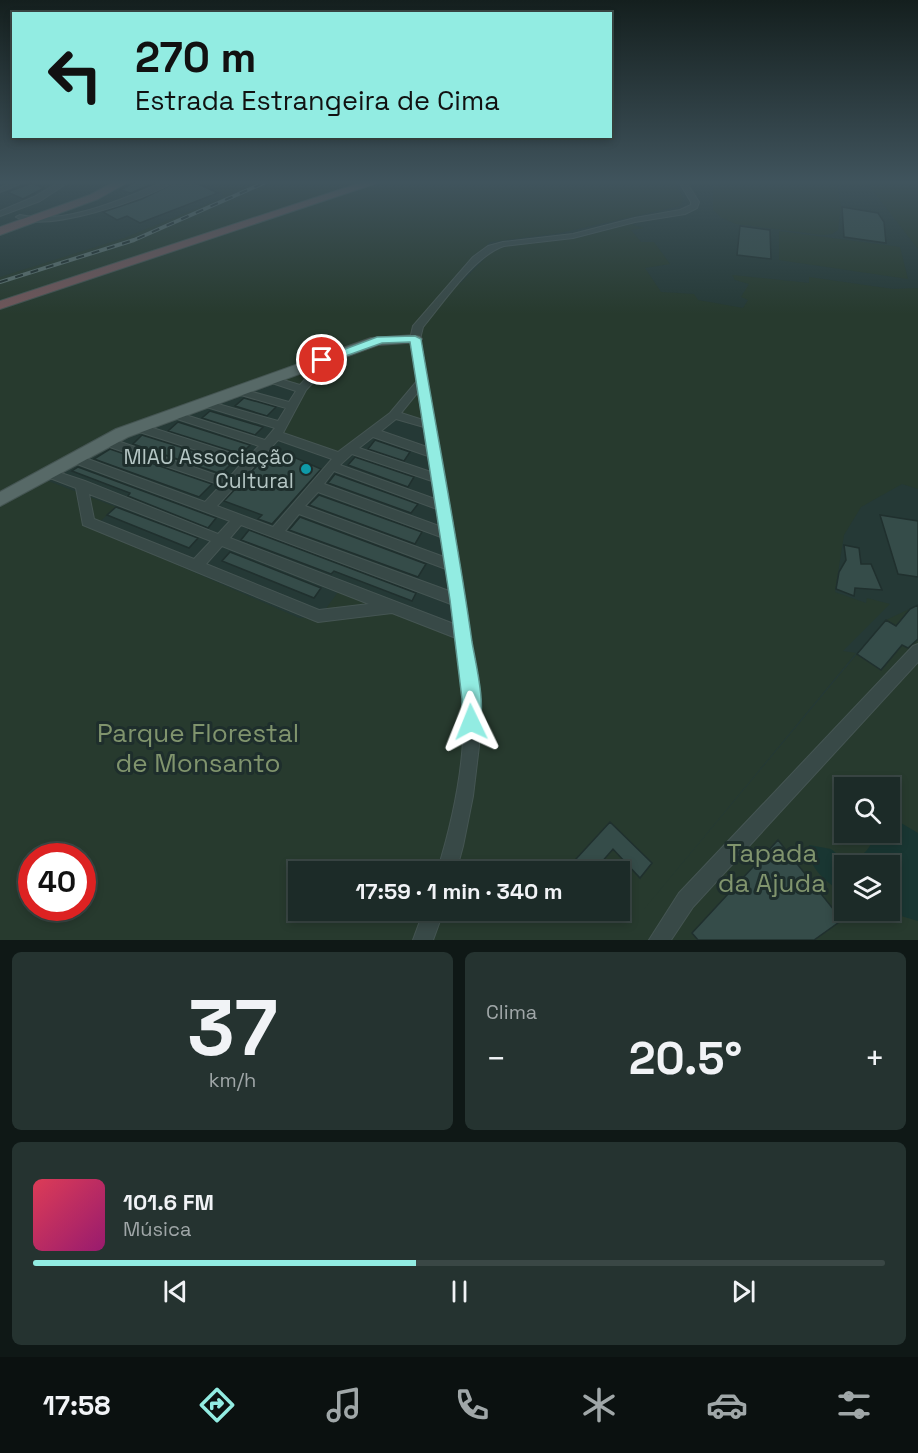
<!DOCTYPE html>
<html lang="pt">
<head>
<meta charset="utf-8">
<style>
	body { margin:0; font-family:"Space Grotesk",sans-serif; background:#253330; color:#f1f3f6; height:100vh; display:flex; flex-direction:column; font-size:22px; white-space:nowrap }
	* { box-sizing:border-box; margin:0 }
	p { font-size:20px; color:#a0a7a8 }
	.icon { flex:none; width:33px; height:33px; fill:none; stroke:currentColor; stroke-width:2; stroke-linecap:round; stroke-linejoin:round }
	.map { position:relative; height:940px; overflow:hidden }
	.details { display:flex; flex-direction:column; gap:12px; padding:12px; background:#0f1816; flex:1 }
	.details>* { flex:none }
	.top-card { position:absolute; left:12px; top:12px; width:600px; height:126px; border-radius:0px; box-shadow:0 3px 9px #0003,0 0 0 2px #3a4745; background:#92ece2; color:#111; overflow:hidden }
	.tools { position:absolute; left:834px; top:777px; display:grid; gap:12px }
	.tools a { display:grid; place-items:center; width:66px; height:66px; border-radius:0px; background:#1c2b28; box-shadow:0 3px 9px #0003,0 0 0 2px #3a4745; font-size:30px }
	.speed { position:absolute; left:18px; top:843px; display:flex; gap:12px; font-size:30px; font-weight:700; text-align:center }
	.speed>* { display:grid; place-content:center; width:78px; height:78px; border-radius:50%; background:#1c2b28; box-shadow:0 3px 9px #0003,0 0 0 2px #3a4745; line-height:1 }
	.speed .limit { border:9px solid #d22; background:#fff; color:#111 }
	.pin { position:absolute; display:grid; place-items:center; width:51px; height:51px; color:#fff; margin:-26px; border:3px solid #fff; border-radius:50%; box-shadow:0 2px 6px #0007 }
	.me { position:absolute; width:66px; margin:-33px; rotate:358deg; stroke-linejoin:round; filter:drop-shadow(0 0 4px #0008) }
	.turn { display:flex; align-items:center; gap:21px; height:126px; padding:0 24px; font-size:27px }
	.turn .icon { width:78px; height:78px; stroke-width:2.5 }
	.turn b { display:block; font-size:42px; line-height:51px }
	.big { font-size:45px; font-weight:800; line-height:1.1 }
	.details .tile { flex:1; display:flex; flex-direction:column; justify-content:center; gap:9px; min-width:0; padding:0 21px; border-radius:9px; background:#253330 }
	.details .dial { align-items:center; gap:0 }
	.dial b { font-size:78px; line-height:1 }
	.song { display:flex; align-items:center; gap:18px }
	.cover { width:72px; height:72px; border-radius:9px; background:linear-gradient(135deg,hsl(350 70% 55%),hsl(320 70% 35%)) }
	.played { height:6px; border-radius:3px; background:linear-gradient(90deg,#92ece2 45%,#3a4745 45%) }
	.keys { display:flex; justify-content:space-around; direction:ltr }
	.heat { display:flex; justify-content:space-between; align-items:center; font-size:33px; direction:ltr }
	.details .tiles { flex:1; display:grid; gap:12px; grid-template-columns:1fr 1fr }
	.tile:last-child { grid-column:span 2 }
	.trip { position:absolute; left:288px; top:861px; width:342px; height:60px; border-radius:0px; background:#1c2b28; box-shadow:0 3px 9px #0003,0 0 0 2px #3a4745; font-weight:800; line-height:60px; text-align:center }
	.tabs { display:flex; height:96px; justify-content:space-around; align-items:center; background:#0b1110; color:#a0a7a8 }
	.tabs .icon { width:42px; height:42px }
	.tabs .active { color:#92ece2 }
	.tabs b { font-size:27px; color:#f1f3f6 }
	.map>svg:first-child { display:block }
</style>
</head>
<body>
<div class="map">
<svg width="918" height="940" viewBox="0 0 918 940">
	<rect width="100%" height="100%" fill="#253936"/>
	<path fill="#273a2e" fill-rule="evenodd" d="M204,182h469l11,17 -4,7 -120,27 -70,9 -34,36 5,5 32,-33 18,-5 66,-7 53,-14 14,4 -13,2 10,12h13l16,22 -25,4 16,24 33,2 4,6 45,8 5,-8 -7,-3 8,-13 -14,-4 -3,-5 77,8v-6l84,12 25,-1v201l-16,-5 -41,23 -17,28 -9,57 31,11 1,-5 23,6 -47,47 13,2 -216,261 238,-285 8,-9 32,-15v335h-918v-663l124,-39 101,-41 -14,-13zM277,380l28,8 -29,48 68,22 54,-42 35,10 32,215 -127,-49 -18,25 -21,1 -206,-90 23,-21 -78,-30 72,-37zM844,788h46v44h-46zM32,856h50v52h-50zM844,866h46v44h-46zM298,872h322v38h-322z
		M720,182h117l4,25 -3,23 -6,4 -10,1 -86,-11 -14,-6 -9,-8v-25l6,1z
		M866,182h52v67z
		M779,231l121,16 8,32 -129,-19z"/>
	<path fill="#193632" d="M890,813l6,7 22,13v88l-34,-10 6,-1v-44h-46v27c-16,-9 -38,-26 -35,-48l22,4 15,12c16,-4 26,-11 27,-28l17,-1z"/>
	<path fill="#354c49" stroke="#20302e" stroke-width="1.5" d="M135,182h22l-26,11 -11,-3z
		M176,182h18l24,11 -78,30 -13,-7 -10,4 -14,-8 39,-13z
		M32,183l12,5 -21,11 -16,-7z
		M842,207l36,6 6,9 2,21 -42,-6z
		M740,226l30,4 1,29 -34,-4z
		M244,398l32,9 -9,9 -32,-10z
		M210,411l53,16 -8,8 -53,-17z
		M178,422l72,23 -9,9 -73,-23z
		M142,435l90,28 -11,11 -88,-30z
		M375,440l35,12 -6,9 -36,-12z
		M110,449l102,35 -13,13 -105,-38z
		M270,452l26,6 25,11 -49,55 -14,-5 4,-4 -38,-14z
		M355,457l59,20 -6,10 -60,-22z
		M78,467l138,51 -8,10 -80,-32 2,-3 -58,-22z
		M335,474l83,30 -7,9 -83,-30z
		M319,495l103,37 -7,12 -106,-39z
		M116,507l82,31 -9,10 -82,-33z
		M880,515l38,6v56l-20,-3z
		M300,517l126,47 -8,13 -129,-47z
		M249,530l167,63 -4,8 -78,-30 -3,3 -90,-34z
		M844,545l15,3 2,16h10l11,26 -27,-2 -1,8 -18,-7 3,-17 7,-12z
		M230,552l91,36 -7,10 -92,-37z
		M918,605v34l-10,9 -6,-3 -21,25 -24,-16 29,-34 10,6 14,-17z
		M610,822l42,41 -12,15 -27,-29 -20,23h-5l-12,-13z
		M778,840l64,80 -28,20h-116l-6,-7z"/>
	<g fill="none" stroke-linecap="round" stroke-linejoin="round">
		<defs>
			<path id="minor" d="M14,182h10l-24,10v-4z
				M60,182h9l-29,19 -40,15v-5l34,-14z
				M164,182h10c-28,17 -130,52 -158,35l4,-2c44,11 102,-16 144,-33z
				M679,182h7l13,20 -2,6 -12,6 -50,8 -62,16 -69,8c-30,10 -60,56 -81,81l-3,12 45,261 14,99v47l-6,50 -10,50 -7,26h-19c17,-55 30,-117 26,-174 -2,-20 -5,-40 -7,-60l-64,-25 -74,9 -5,-2 -230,-95 -7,-37 -34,-13 -2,-3 6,-4 39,13 133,53 12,-13 -161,-60 -2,-3 6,-4 4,1 128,47 16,-17 -120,-41 -2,-3 6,-4 4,1 119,41 13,-15 -108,-34 -2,-3 6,-4 110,35 12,-12 -91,-30 -2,-2 6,-4 4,2 89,28 10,-12 -75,-23 -1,-2 5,-3 74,21 8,-13 -52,-15 -1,-2 1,-2 4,-1 51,14 7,-11 -30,-10 -1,-2 1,-2 4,-1 30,9 17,-19 1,-8 4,-1 5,3v7l-21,23 -23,43 55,19 52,-39 27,-32 -7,-42 3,-13 60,-69 15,-11 15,-4 70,-8 62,-16 45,-8 11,-5v-3zM418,392l5,28 -22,-7zM396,419l28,8 3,20 -46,-16zM373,437l55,19 3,16 -72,-24zM278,440l54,19 -59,68 -56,-21zM352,454l80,27 3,18 -95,-34zM334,471l103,38 2,17 -115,-42zM318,492l123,45 3,20 -139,-51zM89,494l122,47 -17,18 -100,-40zM299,514l147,55 3,22 -164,-60zM241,525l210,79 3,20 -224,-86zM222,546l147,58 -50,6 -113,-46z
				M918,644v18l-225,245 -22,33h-22l30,-47 234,-247z
				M424,910h20l-11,30h-20z"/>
			<path id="major" d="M415,335l5,1 2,3 -2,3 -42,3 -250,92 -128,69v-14l116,-63 255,-91z"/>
			<path id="highway" d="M114,182h14l-30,17 -98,36v-8l90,-32z
				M363,182h17l-380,127v-8z"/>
		</defs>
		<use href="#minor" stroke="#455553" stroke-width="2"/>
		<use href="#major" stroke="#455553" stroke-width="2"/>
		<use href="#highway" stroke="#445452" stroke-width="2"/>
		<use href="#minor" fill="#384947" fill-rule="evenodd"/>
		<use href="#major" fill="#576967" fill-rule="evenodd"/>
		<use href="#highway" fill="#6f5659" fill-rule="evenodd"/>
		<defs>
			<path id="rail" d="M0,282l134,-42 132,-58"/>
		</defs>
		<use href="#rail" stroke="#5b706d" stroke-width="4"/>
		<use href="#rail" stroke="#1e2e2c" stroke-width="2" stroke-dasharray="8" stroke-linecap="butt"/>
	</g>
	<linearGradient id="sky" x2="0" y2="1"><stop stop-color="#141f1e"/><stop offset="0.58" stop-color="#40545d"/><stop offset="1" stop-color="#40545d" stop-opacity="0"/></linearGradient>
	<rect width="918" height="314" fill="url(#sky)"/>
	<path fill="#92ece2" stroke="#5f9993" stroke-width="1.5" d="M415,336l6,3c17,101 37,202 51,303 4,23 15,66 6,87l-7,2 -6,-2 -3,-7v-23l-12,-99 -40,-258 -28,1 -56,20h-8l-2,-3 61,-23z"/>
	<circle fill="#0f9aa8" stroke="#1e2e2c" stroke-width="2" cx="306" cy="469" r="6"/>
	<g text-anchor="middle" stroke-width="6" stroke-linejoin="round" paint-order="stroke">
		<g font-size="21" fill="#b4c5c3" stroke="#1e2e2c" text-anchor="end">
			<text x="294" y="464">MIAU Associação<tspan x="294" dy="24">Cultural</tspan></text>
		</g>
		<g font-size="26" fill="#80946d" stroke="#1e2e2c">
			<text x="198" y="742">Parque Florestal<tspan x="198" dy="30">de Monsanto</tspan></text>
			<text x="772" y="862">Tapada<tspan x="772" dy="30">da Ajuda</tspan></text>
		</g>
	</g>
</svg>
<div class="tools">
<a><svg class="icon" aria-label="search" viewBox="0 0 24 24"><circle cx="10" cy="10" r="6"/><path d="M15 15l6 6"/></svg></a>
<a><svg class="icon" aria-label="layers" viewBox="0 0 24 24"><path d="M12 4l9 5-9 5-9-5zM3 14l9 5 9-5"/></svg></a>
</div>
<div class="speed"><div class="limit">40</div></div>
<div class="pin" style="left:322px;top:360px;background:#d93025"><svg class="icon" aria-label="arrive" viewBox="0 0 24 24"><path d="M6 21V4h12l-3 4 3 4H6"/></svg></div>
<svg class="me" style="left:471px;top:722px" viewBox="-20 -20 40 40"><path d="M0-17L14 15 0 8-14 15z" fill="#92ece2" stroke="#fff" stroke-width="4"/></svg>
<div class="trip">17:59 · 1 min · 340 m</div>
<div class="top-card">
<div class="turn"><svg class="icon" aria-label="left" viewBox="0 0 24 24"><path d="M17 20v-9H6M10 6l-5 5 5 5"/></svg><div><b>270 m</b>Estrada Estrangeira de Cima</div></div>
</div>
</div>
<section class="details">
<div class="tiles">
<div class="tile dial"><b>37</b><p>km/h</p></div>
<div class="tile"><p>Clima</p>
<div class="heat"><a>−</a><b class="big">20.5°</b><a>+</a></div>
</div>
<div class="tile">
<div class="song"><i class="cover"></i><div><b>101.6 FM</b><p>Música</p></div></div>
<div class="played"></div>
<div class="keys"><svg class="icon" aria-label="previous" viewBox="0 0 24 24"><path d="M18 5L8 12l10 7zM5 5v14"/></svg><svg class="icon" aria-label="pause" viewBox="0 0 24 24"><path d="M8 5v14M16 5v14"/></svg><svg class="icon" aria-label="next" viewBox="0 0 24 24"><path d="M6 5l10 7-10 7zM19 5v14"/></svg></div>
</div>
</div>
</section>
<nav class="tabs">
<b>17:58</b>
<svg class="icon active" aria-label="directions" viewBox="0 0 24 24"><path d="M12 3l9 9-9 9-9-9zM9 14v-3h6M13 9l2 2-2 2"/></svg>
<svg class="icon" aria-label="music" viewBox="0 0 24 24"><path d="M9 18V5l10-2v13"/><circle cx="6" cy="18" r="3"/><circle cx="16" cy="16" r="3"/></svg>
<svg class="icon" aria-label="phone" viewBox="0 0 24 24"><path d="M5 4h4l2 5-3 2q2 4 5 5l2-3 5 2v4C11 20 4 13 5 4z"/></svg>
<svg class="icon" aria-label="climate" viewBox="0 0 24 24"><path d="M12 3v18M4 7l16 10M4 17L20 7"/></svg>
<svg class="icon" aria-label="car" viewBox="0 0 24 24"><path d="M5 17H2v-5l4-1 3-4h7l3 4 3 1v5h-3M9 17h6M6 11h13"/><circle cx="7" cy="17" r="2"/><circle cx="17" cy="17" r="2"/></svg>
<svg class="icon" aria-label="filters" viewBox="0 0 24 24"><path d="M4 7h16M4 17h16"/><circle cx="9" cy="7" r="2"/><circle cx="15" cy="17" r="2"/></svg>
</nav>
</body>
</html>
